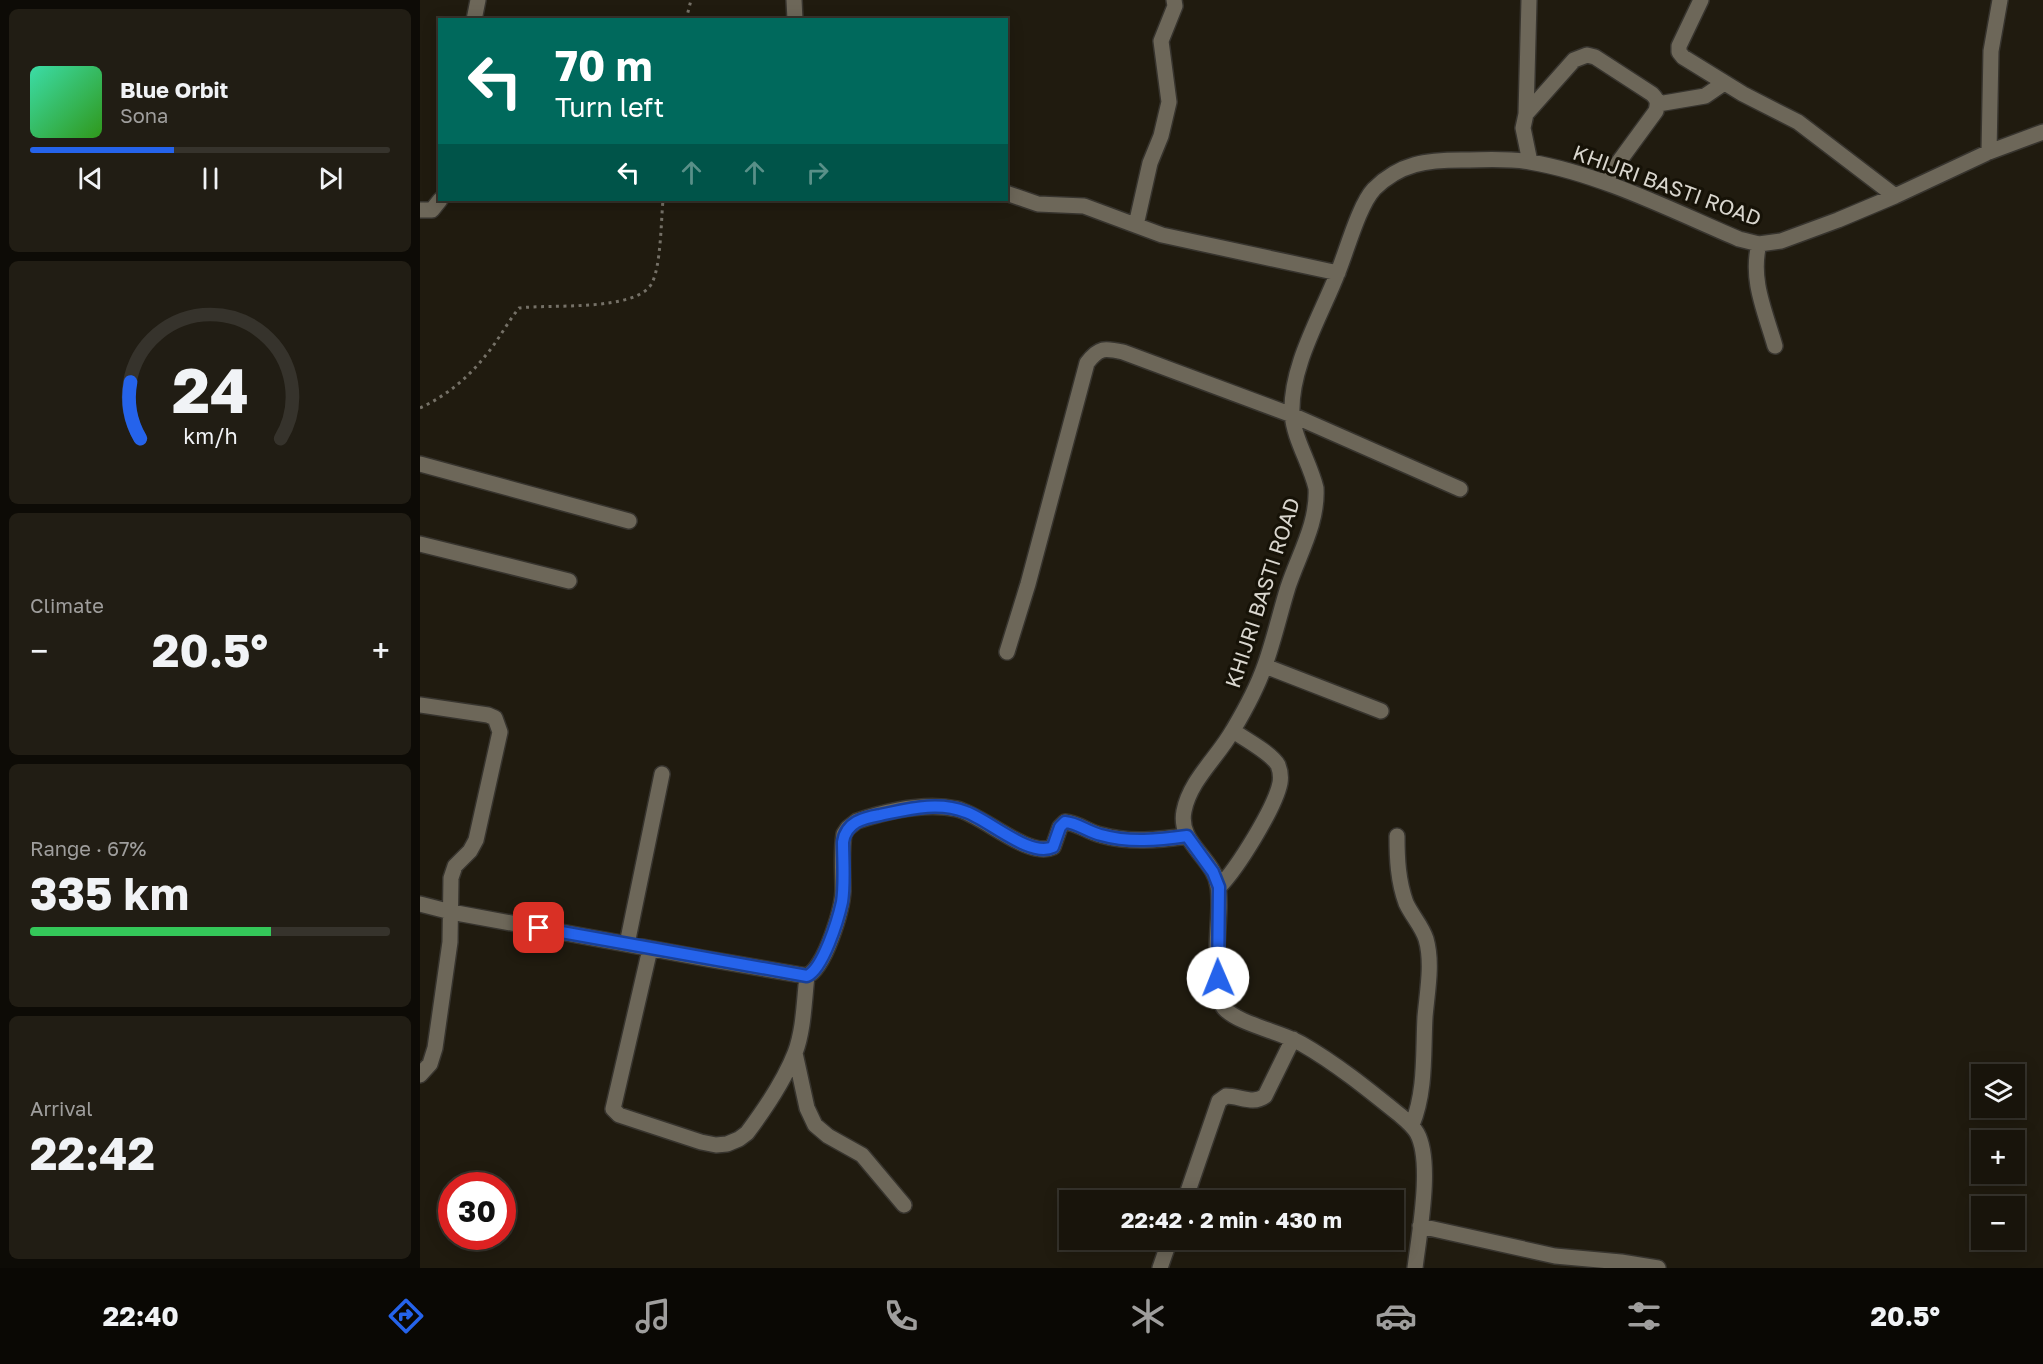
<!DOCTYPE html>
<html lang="en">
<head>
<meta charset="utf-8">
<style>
	body { margin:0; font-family:"Golos Text",sans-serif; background:#211d14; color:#f1f3f6; height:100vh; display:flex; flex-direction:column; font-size:22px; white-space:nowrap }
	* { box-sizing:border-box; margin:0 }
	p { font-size:20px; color:#9f9e9d }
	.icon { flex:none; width:33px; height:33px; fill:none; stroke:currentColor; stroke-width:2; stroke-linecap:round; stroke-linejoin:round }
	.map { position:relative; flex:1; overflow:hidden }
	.panel { display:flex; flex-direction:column; gap:9px; padding:9px; background:#0d0b06; width:420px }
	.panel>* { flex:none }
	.guide { position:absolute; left:18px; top:18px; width:570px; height:183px; border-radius:0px; box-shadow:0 3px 15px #0003,0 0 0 2px #36332c; background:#00695c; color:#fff; overflow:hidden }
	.controls { position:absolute; left:1551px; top:1064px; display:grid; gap:12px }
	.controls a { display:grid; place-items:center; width:54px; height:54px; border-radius:0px; background:#18140b; box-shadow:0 3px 15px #0003,0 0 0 2px #36332c; font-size:30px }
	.speed { position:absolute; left:18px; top:1172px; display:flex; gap:12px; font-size:30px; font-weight:700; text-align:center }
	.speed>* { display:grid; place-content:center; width:78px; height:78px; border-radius:50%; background:#18140b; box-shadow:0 3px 15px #0003,0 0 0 2px #36332c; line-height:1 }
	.speed .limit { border:9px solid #d22; background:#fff; color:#111 }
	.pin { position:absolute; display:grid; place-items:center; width:51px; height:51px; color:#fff; margin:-26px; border-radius:12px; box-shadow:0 3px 9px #0006 }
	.me { position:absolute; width:66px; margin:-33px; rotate:359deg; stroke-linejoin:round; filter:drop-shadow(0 0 4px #0008) }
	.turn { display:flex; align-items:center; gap:21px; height:126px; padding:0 18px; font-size:27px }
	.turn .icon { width:78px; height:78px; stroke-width:2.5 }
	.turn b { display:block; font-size:42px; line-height:51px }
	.lanes { display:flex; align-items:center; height:57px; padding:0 18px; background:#0003; justify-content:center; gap:30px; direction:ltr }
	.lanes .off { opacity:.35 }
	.big { font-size:45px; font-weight:700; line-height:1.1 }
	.panel .widget { flex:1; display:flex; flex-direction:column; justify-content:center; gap:9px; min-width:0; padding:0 21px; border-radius:9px; background:#211d14 }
	.panel .dial { align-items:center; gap:0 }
	.dial svg { height:156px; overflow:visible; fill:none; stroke:#36332c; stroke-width:7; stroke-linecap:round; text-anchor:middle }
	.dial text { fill:#f1f3f6; stroke:none }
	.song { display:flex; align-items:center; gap:18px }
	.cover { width:72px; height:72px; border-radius:9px; background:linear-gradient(135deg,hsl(160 70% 55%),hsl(110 70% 35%)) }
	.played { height:6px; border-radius:3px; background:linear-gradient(90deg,#2563eb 40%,#36332c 40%) }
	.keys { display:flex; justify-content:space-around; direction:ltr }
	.heat { display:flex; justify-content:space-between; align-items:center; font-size:33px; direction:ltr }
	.charge { height:9px; border-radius:4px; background:linear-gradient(90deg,#34c759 67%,#36332c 0) }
	.trip { position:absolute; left:639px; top:1190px; width:345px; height:60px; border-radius:0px; background:#18140b; box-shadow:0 3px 15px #0003,0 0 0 2px #36332c; font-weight:700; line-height:60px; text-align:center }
	.tabs { display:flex; height:96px; justify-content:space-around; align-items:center; background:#0a0804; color:#9f9e9d }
	.tabs .icon { width:42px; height:42px }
	.tabs .selected { color:#2563eb }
	.tabs b { font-size:27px; color:#f1f3f6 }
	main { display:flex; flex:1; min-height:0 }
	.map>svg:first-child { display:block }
</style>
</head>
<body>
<main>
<section class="panel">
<div class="widget">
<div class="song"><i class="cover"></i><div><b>Blue Orbit</b><p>Sona</p></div></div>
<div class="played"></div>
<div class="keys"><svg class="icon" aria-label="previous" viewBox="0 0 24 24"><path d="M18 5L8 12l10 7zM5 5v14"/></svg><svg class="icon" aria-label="pause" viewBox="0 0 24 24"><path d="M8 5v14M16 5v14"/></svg><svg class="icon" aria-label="next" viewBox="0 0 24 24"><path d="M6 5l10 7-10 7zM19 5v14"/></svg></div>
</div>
<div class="widget dial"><svg viewBox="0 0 100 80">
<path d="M14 69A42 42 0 1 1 86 69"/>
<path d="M14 69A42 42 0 0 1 9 40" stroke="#2563eb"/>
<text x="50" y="56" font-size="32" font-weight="700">24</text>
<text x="50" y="72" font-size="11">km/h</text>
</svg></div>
<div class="widget"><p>Climate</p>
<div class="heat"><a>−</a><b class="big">20.5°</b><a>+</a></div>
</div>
<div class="widget"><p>Range · 67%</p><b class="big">335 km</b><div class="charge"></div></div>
<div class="widget"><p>Arrival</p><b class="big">22:42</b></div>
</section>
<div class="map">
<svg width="1623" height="1268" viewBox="0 0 1623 1268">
	<rect width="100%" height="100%" fill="#201b0f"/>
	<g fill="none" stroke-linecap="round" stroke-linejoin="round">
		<defs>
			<path id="street" d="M374,0l1,20
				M1281,0l-22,46v6l4,5 60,37 55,28 97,74
				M54,20l4,-20
				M1238,104l47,-8 19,-13
				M1106,114l3,-114
				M1569,152l2,-101 9,-51
				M1110,162l-7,-34 3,-14 48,-54 13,-5 8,2 57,37c6,6 6,9 4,17l-52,71
				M586,193l32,11 46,2 78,29 176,38
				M0,210h12l8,-10
				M716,225l14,-62 11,-27 8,-34 -8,-61 14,-35 -1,-6
				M1339,244c-9,36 6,67 16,102
				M0,464l209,57
				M0,544l149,37
				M587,652l21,-68 59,-221c12,-16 18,-15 36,-11l169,63 168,74
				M845,666l116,45
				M0,705l68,10 7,3 5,14 -24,108 -6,11 -15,15 -4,12 -1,64 -15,106 -5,16 -10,11
				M977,836c0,23 1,45 9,67 6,13 16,23 20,36 7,24 1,54 -1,78 -2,36 1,74 -13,108
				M799,887c18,-18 56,-79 61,-104 1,-6 0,-13 -2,-18 -7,-12 -33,-26 -45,-34
				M0,904l31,8 257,47 99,17c18,-8 35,-66 36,-85 0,-19 -2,-39 1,-57l4,-6 9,-7c30,-10 68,-19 100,-12 26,6 72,50 96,38l7,-20 5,-5c13,1 23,10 36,13 28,8 58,5 86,1
				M207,944l35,-170
				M230,949l-37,160 6,6 82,27 15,3 11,-1 12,-5 8,-6c18,-24 37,-52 48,-80 9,-24 9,-52 12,-77
				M375,1053l12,55 8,17 13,11 34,19 42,50
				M765,1200l34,-99 7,-5c14,0 27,9 39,0l28,-57
				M1000,1226l135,30 66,6 37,6
				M740,1268l10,-29
				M995,1268c4,-34 18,-106 2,-135 -4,-7 -10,-12 -16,-17 -31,-25 -64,-52 -99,-72 -20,-12 -64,-20 -78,-36 -13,-16 -5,-81 -5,-103 0,-12 0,-24 -7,-35 -12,-20 -33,-33 -28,-59 6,-31 34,-54 49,-81 12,-20 24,-42 32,-65 9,-25 15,-52 23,-78 11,-33 30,-64 28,-99 -6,-25 -22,-49 -24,-74 -2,-48 29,-98 46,-142 9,-22 21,-67 36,-83 26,-26 53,-29 88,-29 23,0 46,-2 68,2 71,12 143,49 209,77l20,5 22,-3 57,-21 57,-24 94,-44 54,-20"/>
		</defs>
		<use href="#street" stroke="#37342e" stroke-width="18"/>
		<path stroke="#757167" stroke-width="3" stroke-dasharray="3 4.5" stroke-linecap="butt" d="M266,20l5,-20
			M0,408c26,-12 48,-30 66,-53 12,-14 21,-32 33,-47 29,-4 118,4 133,-25 9,-18 9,-62 11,-83"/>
		<use href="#street" stroke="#6d6759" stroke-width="15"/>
	</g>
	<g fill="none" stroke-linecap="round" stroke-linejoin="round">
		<defs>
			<path id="route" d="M119,928l268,48c16,-7 31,-56 35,-74 3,-19 1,-41 1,-60 3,-20 20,-24 37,-27 29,-6 58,-14 86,-3 23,8 64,46 87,35l7,-20 5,-5c13,1 23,10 36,13 28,8 58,5 86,1l26,36 6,15 -1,91"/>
		</defs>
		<use href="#route" stroke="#184099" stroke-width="15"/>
		<use href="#route" stroke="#2563eb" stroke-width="10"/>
	</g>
	<g text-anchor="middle" stroke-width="6" stroke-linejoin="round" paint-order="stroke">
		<g font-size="21" fill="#d9d6ce" stroke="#161207">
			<text transform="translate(1247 186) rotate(20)" y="7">KHIJRI BASTI ROAD</text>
			<text transform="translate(843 593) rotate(-72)" y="7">KHIJRI BASTI ROAD</text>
		</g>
	</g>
</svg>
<div class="controls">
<a><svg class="icon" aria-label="layers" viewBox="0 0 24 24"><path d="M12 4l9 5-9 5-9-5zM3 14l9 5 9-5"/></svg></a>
<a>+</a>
<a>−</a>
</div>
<div class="speed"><div class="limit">30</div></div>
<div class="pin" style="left:119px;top:928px;background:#d93025"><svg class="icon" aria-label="arrive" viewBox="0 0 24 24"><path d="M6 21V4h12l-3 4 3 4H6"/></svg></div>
<svg class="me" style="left:798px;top:978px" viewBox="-20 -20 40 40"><circle r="19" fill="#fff"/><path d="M0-13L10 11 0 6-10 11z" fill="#2563eb"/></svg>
<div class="trip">22:42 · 2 min · 430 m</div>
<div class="guide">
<div class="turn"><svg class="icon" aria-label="left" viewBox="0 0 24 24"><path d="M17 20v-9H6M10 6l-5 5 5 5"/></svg><div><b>70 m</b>Turn left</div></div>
<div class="lanes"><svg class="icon" aria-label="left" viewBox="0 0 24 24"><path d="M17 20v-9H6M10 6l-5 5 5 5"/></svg><svg class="icon off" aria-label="ahead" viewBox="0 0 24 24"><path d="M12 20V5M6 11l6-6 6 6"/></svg><svg class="icon off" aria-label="ahead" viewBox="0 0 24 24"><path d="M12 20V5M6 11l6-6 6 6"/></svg><svg class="icon off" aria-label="right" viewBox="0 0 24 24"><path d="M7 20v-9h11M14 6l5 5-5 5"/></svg></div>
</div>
</div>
</main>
<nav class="tabs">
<b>22:40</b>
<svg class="icon selected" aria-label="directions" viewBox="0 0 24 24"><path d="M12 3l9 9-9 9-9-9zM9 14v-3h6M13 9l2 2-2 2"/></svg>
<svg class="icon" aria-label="music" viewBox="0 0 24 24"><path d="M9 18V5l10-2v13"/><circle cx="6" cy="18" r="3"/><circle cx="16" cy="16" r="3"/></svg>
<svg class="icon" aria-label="phone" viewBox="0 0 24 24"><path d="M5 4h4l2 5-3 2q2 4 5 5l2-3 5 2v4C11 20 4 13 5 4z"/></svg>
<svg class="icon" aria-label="climate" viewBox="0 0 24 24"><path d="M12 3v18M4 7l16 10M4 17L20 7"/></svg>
<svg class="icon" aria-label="car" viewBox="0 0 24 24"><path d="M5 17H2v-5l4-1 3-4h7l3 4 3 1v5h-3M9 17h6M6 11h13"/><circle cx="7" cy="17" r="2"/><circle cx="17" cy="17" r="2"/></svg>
<svg class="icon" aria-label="filters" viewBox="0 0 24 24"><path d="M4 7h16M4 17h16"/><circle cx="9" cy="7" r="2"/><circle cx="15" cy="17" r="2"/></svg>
<b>20.5°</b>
</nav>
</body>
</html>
